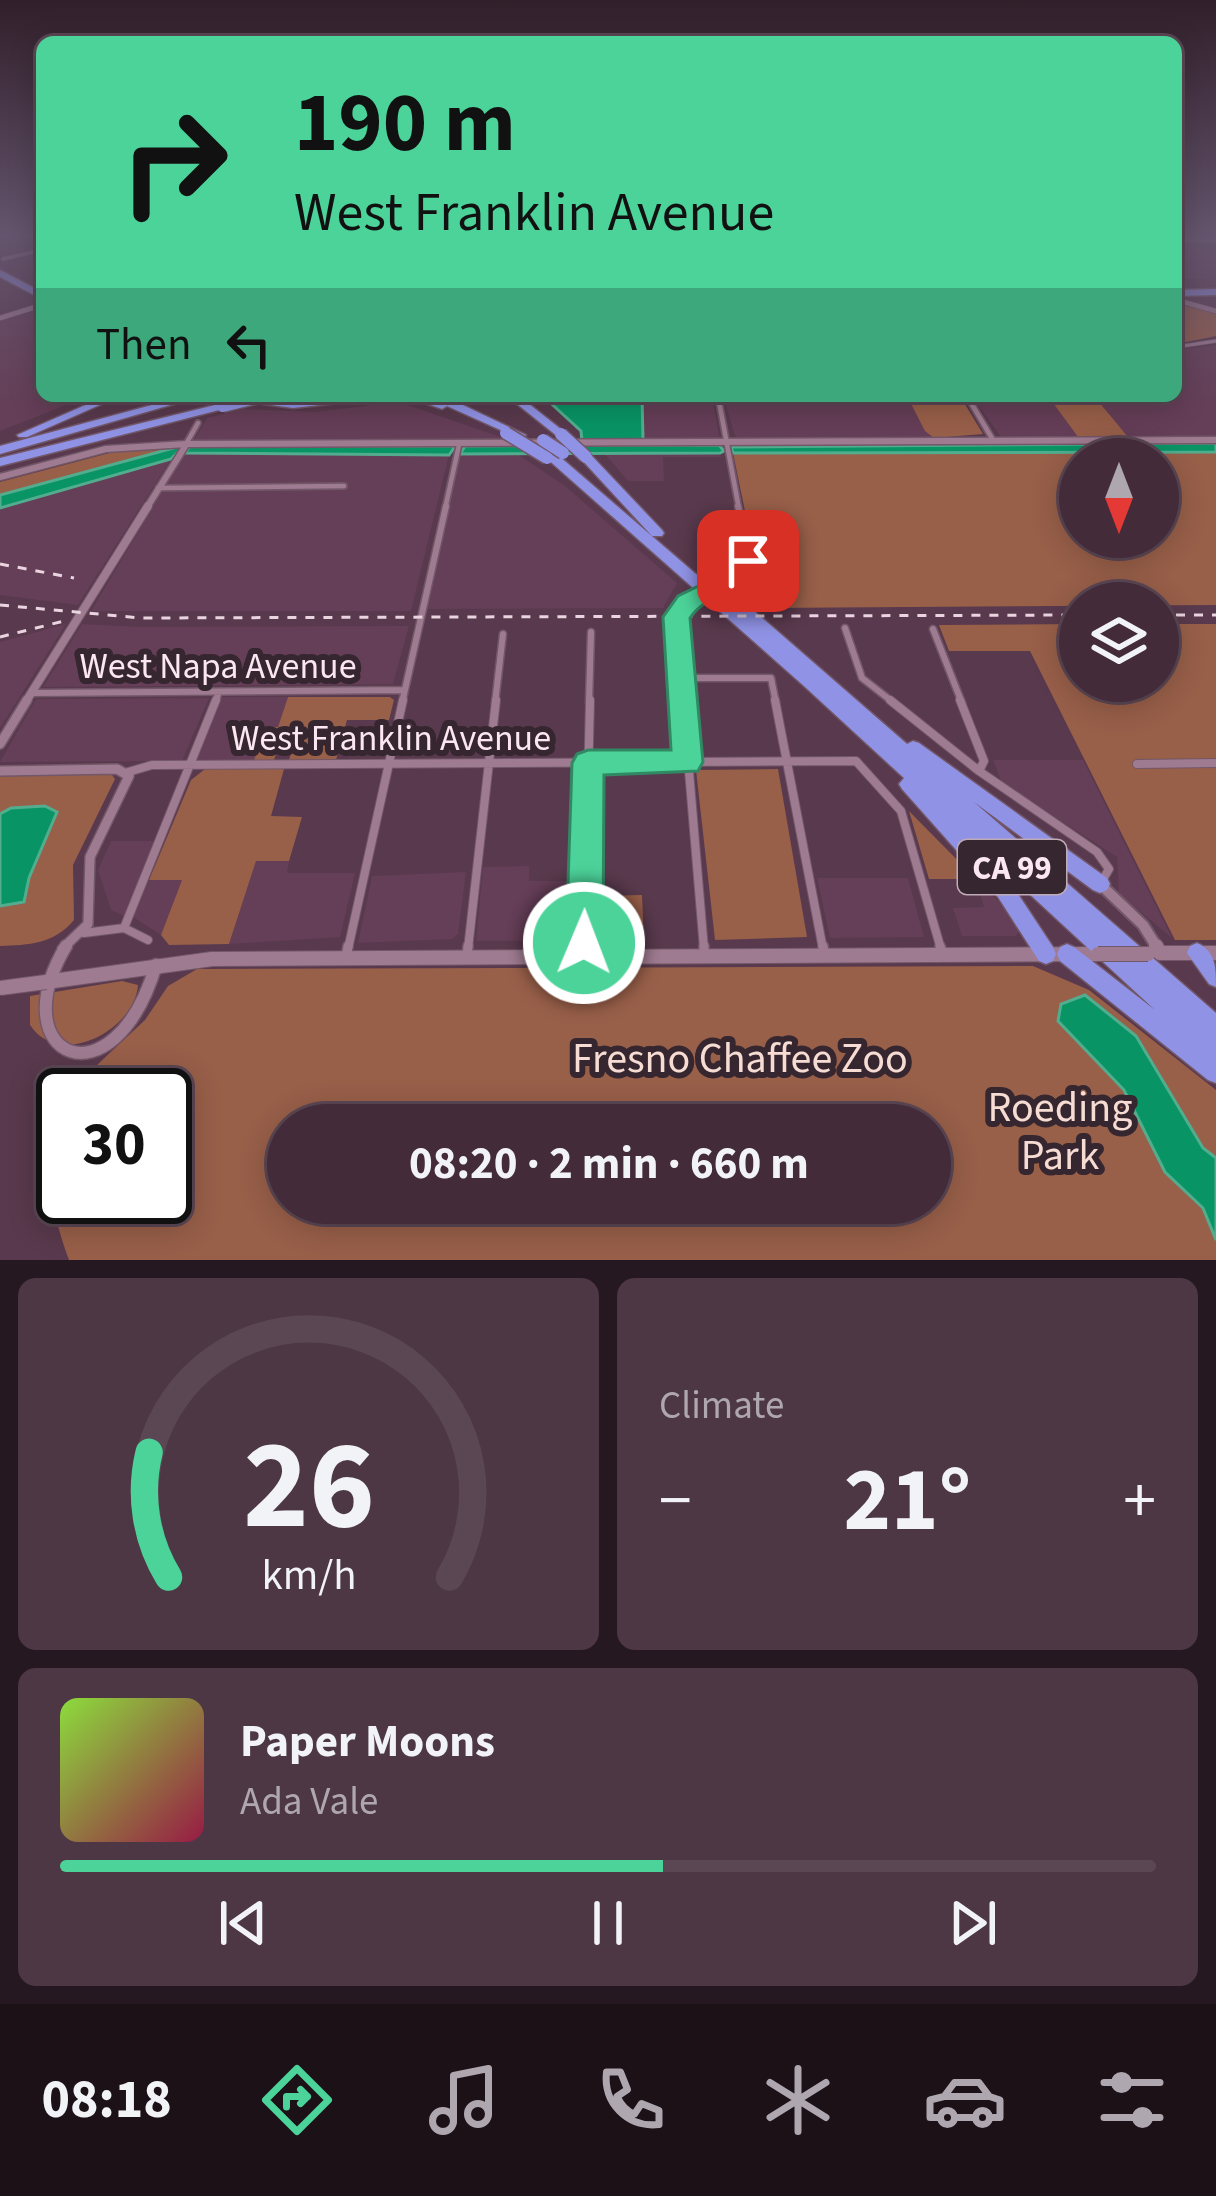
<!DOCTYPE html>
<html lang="en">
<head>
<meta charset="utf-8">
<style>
	body { margin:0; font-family:"Source Sans 3",sans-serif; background:#4d3745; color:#f1f3f6; height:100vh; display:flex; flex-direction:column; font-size:45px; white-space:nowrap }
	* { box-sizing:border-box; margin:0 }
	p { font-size:39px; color:#afa7af }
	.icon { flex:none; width:66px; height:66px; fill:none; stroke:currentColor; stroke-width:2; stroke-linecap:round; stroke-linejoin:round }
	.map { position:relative; height:1260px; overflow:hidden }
	.details { display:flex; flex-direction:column; gap:18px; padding:18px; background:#251820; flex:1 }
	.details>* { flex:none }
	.banner { position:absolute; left:36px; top:36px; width:1146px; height:366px; border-radius:18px; box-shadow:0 6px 30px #0003,0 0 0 3px #5b4754; background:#4cd39a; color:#111; overflow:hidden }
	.needle { width:78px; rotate:180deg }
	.controls { position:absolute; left:1059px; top:438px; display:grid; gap:24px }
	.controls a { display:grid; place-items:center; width:120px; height:120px; border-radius:50%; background:#432b3a; box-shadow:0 6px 30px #0003,0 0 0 3px #5b4754; font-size:60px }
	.speed { position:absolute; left:36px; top:1068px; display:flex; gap:24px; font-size:60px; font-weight:700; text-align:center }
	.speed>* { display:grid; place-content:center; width:156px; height:156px; border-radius:50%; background:#432b3a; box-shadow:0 6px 30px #0003,0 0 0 3px #5b4754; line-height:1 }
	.speed .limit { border:6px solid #111; border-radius:18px; background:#fff; color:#111 }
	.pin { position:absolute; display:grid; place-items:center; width:102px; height:102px; color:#fff; margin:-51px; border-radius:24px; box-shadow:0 6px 18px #0006 }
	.me { position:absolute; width:132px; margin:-66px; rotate:1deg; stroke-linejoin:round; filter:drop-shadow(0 0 9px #0008) }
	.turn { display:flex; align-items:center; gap:42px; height:252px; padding:0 60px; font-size:54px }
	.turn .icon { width:156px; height:156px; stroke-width:2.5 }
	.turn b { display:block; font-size:84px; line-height:102px }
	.then { display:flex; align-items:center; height:114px; padding:0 60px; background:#0003; gap:24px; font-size:45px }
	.big { font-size:90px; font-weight:700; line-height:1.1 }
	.details .tile { flex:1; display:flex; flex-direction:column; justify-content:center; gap:18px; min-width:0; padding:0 42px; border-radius:18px; background:#4d3745 }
	.details .dial { align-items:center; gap:0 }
	.dial svg { height:312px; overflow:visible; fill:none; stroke:#5b4754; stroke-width:7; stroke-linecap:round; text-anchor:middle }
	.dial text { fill:#f1f3f6; stroke:none }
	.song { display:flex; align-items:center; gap:36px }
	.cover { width:144px; height:144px; border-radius:18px; background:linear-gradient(135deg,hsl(90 70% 55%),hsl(340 70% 35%)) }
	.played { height:12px; border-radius:6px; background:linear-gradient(90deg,#4cd39a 55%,#5b4754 55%) }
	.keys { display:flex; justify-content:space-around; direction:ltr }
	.heat { display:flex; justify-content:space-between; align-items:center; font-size:66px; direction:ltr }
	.details .tiles { flex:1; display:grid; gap:18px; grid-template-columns:1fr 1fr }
	.tile:last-child { grid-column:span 2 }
	.trip { position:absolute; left:267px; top:1104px; width:684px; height:120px; border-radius:60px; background:#432b3a; box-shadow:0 6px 30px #0003,0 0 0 3px #5b4754; font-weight:700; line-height:120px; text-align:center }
	.tabs { display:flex; height:192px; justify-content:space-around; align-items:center; background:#1b1117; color:#afa7af }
	.tabs .icon { width:84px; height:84px }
	.tabs .on { color:#4cd39a }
	.tabs b { font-size:54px; color:#f1f3f6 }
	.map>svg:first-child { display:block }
</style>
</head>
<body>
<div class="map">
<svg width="1216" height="1260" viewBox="0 0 1216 1260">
	<rect width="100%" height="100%" fill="#59394d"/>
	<path fill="#653e57" d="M1198,241l18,14v24h-40v-37z
		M34,311l8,3v82h47l-89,35v-111z
		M1216,345v92h-88l-34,-41h82v-46z
		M641,396h71l8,44h-77z
		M723,396h184l18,34 9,8 -198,1z
		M972,396h76l30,41h-77z
		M399,402l113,39 -319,1 14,-24 37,-9 70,3z
		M185,453l264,2 -38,156h-320z
		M720,453l1,4h-58l1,24h-36l-23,-27z
		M460,454l59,1 46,31 112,97 -14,25 -236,1z
		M171,459l-93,146 -78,-10v-87z
		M66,624l-66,104v-86z
		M82,624l60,3 267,-1 -16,58 -350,3z
		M219,697h69l-10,30 -12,1 -12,32 -61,1z
		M209,698l-27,63 -182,1 36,-63z
		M993,760h90l89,178 -53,-44 -2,-37 -115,-74z
		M111,841h44l-31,75 -13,-6 -13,-40z
		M256,861h33l-2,12h68l-15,64 -111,7z
		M529,866v15h45l-2,59 -96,1 7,-74z
		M466,872l-8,62 -6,5 -94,4 14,-67z
		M974,877l49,49 -7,10h-54l-9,-28 31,-1z
		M817,878h91l16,59 -94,1z
		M149,880h33l-21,55 -28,-18z"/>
	<path fill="#985f49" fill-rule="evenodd" d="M1176,304l40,9v23l-40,8z
		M907,396h53l23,38 -49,4 -9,-7z
		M1048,396h46l34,41h-50z
		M177,447l-177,48v-13l117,-31z
		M1216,452v153l-451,3 -32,-155zM1080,459h78v78h-78z
		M1080,624v57h78v-57h58v316h-41l-145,-289h-81l-10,-26z
		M288,697h102l4,3 -5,20h-42l-11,40h-47l10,-32 -13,-1 -12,33h-20l12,-33h12z
		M205,769h79l-13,47 31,1 -13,44h-33l-27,83 -60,1 -8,-10 21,-55h-33l42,-100z
		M778,769l29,168 -92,3 -19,-170z
		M0,775h112l3,4 -42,86 1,55c-20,24 -45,25 -74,26z
		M909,811l65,66v2h-45z
		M642,895l2,46 -49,-1v-44z
		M1033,966l56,24 127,100v170h-1147c-18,-48 -24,-88 -6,-137v74h102v-102h-89l22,-31 47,-44 23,-34 29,-17zM288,1125h642v78h-642z
		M122,981l16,4c-3,45 -79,85 -108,40v-29z"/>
	<path fill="#099465" stroke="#52ad8f" stroke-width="3" d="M543,396h99l1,44 -61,1 -1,-10z
		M1216,443v9l-483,1 -2,-6z
		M719,445l5,6 -4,2 -260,1 5,-8z
		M190,446h262l2,2 -5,7 -264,-2z
		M177,447l4,2 -10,10 -171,49v-13z
		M45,806l12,6 -28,66 -5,24 -24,4v-92l11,-6z
		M1085,995l51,41 67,112 13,10v82l-13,-32 -38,-36 -41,-82 -66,-69 3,-17z"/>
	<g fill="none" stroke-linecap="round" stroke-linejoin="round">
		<defs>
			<path id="minor-far4" d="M28,233l14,12
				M0,236l11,-3
				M3,259l39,-9
				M1176,347l40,-6"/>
			<path id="minor-far3" d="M718,396l21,113
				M967,396l26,44
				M186,444l12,-21
				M158,488l186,-2
				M445,509l14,-64"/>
			<path id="minor-far2" d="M733,581c23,-21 11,-47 5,-75
				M845,628l17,50 32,25
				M933,629l29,74
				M681,678h90l5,25
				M32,693l372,-3
				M215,703l4,-11
				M402,703l44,-197
				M495,703l8,-69
				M589,703l2,-71
				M683,703l-7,-80 3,-12 15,-13"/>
			<path id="minor-far1" d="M683,700l21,249
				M775,700l48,249
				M890,700l89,71 118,81 12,17 -7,12
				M960,700l24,61 -5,10
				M1137,764l79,-1
				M128,772l24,-7 704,-4 45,50 40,138
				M124,928l92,-228
				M84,933l40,-5 24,12
				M348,949l55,-249
				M468,949l28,-249
				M584,949l6,-249"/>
			<path id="minor" d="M704,946v6
				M823,946l1,6
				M940,946l2,6
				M584,954v-8
				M467,956l1,-10
				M346,957l2,-11"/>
			<path id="tertiary-far4" d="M1176,300l40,11
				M0,318l42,-13"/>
			<path id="tertiary-far3" d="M0,477l106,-28 80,-5 1030,-4
				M146,509l40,-64"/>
			<path id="tertiary-far2" d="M25,703l123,-197"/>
			<path id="tertiary-far1" d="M0,744l27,-44
				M0,771l117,-2 12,7 -39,81 -2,67 -26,25"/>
			<path id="tertiary" d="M66,946c-66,111 47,163 90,19"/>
			<path id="secondary-far2" d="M1176,239h40"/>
			<path id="secondary-far1" d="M1100,884l43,41 15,24"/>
			<path id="secondary" d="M1156,946l4,7
				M1160,953h56
				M46,982l166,-23 886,-5"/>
			<path id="motorway" d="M0,270l42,22v7l-42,-22z
				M1216,289v6l-40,1v-6z
				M106,396h14l-93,41h-8l-2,-2z
				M185,396h17l-202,58v-8z
				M221,396h29l43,6 51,-6h34l-5,3 -80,9 -67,-9z
				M405,396h16l15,5 -6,-5h14l82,39 -2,2h-8l-69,-31 -5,3z
				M507,396h12l48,38 -2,2h-8z
				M223,403l4,1v4l-227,58v-8z
				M548,449l4,1 166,143 1,-4h10l178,155 6,-3 6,2 188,135 3,6 -3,6 -7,3 -7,-3 -119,-88 242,211v70l-8,-3 -148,-119 -3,-7 3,-7 7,-3 7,3 81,63 -186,-172 43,47 41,62 3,7 -3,7 -7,3 -7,-3 -41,-64 -96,-108 -3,-5 5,-6 -100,-92 -260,-230v-6z
				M586,453l4,1 72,76 2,3 -2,3h-10l-70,-76v-6z
				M1197,943c19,8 19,25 19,44l-7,-3 -22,-31 3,-7z"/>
		</defs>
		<use href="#minor-far4" stroke="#725768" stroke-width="4.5"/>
		<use href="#minor-far3" stroke="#725768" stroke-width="8"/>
		<use href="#minor-far2" stroke="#725768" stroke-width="9"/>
		<use href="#minor-far1" stroke="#725768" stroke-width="10"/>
		<use href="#minor" stroke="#725768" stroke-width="12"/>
		<use href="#tertiary-far4" stroke="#725768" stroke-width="6"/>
		<use href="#tertiary-far3" stroke="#725768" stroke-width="9"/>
		<use href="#tertiary-far2" stroke="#725768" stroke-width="10"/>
		<use href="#tertiary-far1" stroke="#725768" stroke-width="12"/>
		<use href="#tertiary" stroke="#725768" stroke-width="15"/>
		<use href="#secondary-far2" stroke="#725768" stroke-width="8"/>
		<use href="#secondary-far1" stroke="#725768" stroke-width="14"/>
		<use href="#secondary" stroke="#725768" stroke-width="16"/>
		<use href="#motorway" stroke="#725768" stroke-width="3"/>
		<use href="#minor-far4" stroke="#9f7b91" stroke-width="3"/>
		<use href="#minor-far3" stroke="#9f7b91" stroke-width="4.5"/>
		<use href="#minor-far2" stroke="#9f7b91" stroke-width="6"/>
		<use href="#minor-far1" stroke="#9f7b91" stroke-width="8"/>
		<use href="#minor" stroke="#9f7b91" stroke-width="9"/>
		<use href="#tertiary-far4" stroke="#9f7b91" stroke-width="4.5"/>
		<use href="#tertiary-far3" stroke="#9f7b91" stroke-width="6"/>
		<use href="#tertiary-far2" stroke="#9f7b91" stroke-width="8"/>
		<use href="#tertiary-far1" stroke="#9f7b91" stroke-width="9"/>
		<use href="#tertiary" stroke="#9f7b91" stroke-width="12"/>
		<use href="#secondary-far2" stroke="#9f7b91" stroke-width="6"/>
		<use href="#secondary-far1" stroke="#9f7b91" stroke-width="10"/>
		<use href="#secondary" stroke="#9f7b91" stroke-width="14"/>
		<use href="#motorway" fill="#9092e5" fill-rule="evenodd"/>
		<path stroke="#ead4e0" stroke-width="3" stroke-dasharray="9 9" stroke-linecap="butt" d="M0,564l74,14
			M0,605l141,13 939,-3
			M1158,615h58
			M0,637l64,-16"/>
		<defs>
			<path id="minor-bridge" d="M694,598l39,-17"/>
			<path id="secondary-bridge" d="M1098,954h50
				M0,988l46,-6"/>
			<path id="motorway-bridge" d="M223,406l40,-10
				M506,433l41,25
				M561,434l25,23
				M543,440l20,13"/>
		</defs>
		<use href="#minor-bridge" stroke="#725768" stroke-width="9" stroke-linecap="butt"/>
		<use href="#secondary-bridge" stroke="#725768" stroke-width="16" stroke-linecap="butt"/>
		<use href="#motorway-bridge" stroke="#725768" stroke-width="15" stroke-linecap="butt"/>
		<use href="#minor-bridge" stroke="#9f7b91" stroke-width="6"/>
		<use href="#secondary-bridge" stroke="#9f7b91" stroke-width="14"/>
		<use href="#motorway-bridge" stroke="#9092e5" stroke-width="12"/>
	</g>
	<linearGradient id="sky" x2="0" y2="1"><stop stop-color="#311f2a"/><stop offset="0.57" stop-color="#64546d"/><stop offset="1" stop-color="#64546d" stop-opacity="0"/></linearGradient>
	<rect width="1216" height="410" fill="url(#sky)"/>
	<path fill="#4cd39a" stroke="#318964" stroke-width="3" d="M748,553l13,8c-18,35 -52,29 -71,57l13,144 -5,9 -94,4 -1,168 -5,12 -14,5 -13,-5 -5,-12 6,-180 5,-9 11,-4h83l-8,-133 15,-21 53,-26 8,-14z"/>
	<g text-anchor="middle" stroke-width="12" stroke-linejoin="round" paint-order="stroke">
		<rect fill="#35262f" stroke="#c0acb8" stroke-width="3" x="958" y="840" width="108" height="54" rx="9"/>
		<g font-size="33" font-weight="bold" fill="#fbe6f2">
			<text x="1012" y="879">CA 99</text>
		</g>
		<g font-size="36" fill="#fbe6f2" stroke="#35262f">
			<text x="218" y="678">West Napa Avenue</text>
			<text x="391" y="750">West Franklin Avenue</text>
		</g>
		<g font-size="42" fill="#f6dcd3" stroke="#35262f">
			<text x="740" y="1072">Fresno Chaffee Zoo</text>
			<text x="1060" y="1121">Roeding<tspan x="1060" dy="48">Park</tspan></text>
		</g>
	</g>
</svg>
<div class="controls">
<a><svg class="needle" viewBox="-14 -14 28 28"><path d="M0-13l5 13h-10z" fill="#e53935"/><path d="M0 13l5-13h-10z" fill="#afa7af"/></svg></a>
<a><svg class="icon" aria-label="layers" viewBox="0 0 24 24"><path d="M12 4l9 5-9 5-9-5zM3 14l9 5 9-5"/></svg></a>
</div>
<div class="speed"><div class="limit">30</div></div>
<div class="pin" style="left:748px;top:561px;background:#d93025"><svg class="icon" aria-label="arrive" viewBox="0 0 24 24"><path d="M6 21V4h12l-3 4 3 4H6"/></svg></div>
<svg class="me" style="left:584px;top:943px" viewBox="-20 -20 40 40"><circle r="17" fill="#4cd39a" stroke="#fff" stroke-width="3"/><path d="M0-11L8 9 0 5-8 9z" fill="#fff"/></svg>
<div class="trip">08:20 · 2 min · 660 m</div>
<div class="banner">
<div class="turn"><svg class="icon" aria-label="right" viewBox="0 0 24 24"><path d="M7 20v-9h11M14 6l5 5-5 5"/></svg><div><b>190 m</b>West Franklin Avenue</div></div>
<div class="then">Then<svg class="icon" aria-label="left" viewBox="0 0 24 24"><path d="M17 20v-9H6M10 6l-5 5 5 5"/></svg></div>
</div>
</div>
<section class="details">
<div class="tiles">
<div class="tile dial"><svg viewBox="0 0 100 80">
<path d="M14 69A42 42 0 1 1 86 69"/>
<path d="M14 69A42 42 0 0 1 9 37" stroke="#4cd39a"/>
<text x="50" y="56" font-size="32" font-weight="700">26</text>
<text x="50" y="72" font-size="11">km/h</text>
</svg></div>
<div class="tile"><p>Climate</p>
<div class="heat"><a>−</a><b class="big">21°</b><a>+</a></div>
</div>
<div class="tile">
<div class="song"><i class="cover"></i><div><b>Paper Moons</b><p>Ada Vale</p></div></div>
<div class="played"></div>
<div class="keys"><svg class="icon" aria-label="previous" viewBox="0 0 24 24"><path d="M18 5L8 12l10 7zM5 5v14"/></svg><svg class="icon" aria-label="pause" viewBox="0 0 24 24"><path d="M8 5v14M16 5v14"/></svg><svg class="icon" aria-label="next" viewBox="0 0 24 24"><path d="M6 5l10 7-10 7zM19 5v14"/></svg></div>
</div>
</div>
</section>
<nav class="tabs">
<b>08:18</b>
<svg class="icon on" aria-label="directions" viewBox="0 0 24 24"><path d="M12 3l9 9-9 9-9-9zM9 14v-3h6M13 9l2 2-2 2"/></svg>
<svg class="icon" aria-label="music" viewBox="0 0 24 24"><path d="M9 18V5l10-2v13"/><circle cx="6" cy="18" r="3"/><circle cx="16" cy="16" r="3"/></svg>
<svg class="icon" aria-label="phone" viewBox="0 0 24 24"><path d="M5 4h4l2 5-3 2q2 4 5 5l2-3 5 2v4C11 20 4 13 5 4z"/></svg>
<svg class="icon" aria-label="climate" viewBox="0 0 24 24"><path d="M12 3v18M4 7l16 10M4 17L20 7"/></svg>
<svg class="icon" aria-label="car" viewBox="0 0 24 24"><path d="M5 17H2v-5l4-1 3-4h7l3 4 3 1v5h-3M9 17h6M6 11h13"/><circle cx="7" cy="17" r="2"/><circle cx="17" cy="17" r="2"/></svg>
<svg class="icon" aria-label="filters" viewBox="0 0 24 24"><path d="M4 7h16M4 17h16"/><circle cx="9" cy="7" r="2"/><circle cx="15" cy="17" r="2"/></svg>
</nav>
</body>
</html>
